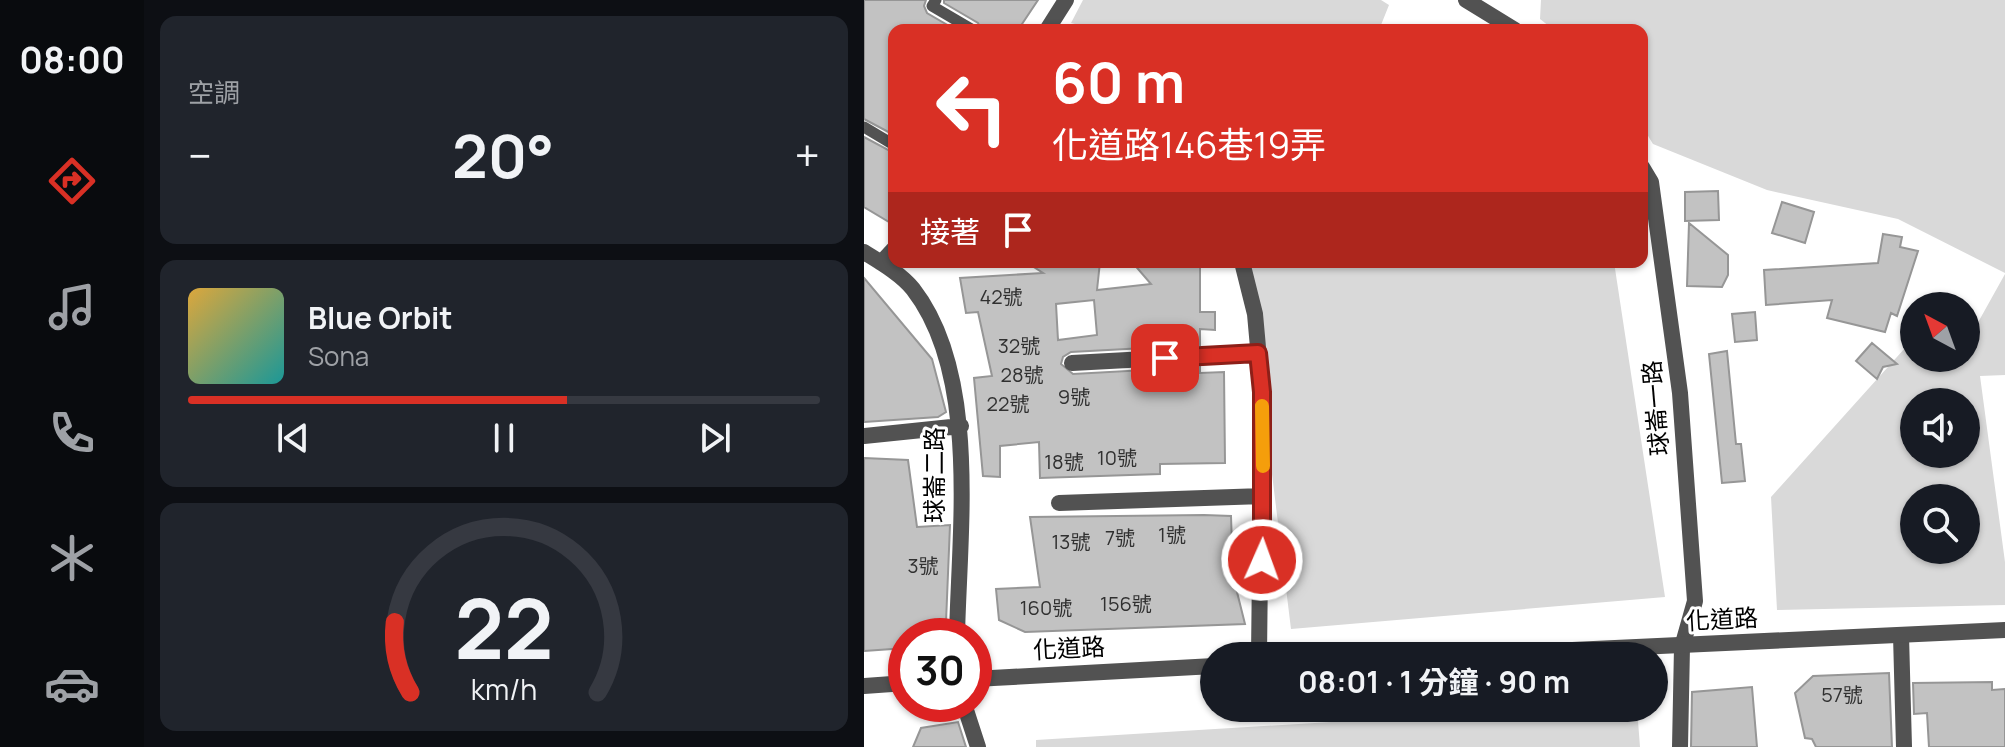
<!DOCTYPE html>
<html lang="zh-TW">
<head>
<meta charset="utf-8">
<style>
	body { margin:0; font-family:Manrope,"Noto Sans TC",sans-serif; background:#20242c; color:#f1f3f6; height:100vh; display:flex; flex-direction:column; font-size:30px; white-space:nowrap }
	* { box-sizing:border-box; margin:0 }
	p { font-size:26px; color:#9ea1a6 }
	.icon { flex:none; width:44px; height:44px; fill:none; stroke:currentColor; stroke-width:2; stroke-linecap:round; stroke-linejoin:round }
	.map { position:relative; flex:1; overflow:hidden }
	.sheet { display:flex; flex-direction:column; gap:16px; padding:16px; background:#0d0f14; width:720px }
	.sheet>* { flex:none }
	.hud { position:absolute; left:24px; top:24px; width:760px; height:244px; border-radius:16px; box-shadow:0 2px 6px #0004; background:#d93025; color:#fff; overflow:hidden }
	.needle { width:52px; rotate:319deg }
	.fabs { position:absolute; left:1036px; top:292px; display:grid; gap:16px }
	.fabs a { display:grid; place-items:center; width:80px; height:80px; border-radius:50%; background:#171b24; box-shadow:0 2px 6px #0004; font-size:40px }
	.speed { position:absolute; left:24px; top:618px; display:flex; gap:16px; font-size:40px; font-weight:700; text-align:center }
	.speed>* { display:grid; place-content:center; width:104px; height:104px; border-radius:50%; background:#171b24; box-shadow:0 2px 6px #0004; line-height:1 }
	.speed .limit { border:12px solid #d22; background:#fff; color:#111 }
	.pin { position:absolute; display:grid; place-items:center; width:68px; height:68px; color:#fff; margin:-34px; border-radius:16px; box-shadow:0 4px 12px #0006 }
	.me { position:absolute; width:88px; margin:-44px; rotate:2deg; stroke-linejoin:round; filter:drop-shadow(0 0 6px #0008) }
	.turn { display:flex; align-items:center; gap:28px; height:168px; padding:0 32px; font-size:36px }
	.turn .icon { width:104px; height:104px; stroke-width:2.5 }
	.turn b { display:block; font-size:56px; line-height:68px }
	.then { display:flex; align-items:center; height:76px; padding:0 32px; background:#0003; gap:16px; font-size:30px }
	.big { font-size:60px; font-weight:700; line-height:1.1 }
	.sheet .card { flex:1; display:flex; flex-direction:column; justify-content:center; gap:12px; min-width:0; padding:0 28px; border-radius:16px; background:#20242c }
	.sheet .dial { align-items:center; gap:0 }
	.dial svg { height:208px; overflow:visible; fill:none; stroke:#363941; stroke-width:7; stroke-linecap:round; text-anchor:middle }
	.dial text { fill:#f1f3f6; stroke:none }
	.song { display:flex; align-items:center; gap:24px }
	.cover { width:96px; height:96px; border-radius:12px; background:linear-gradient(135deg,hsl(40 70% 55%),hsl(180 70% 35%)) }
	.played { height:8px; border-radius:4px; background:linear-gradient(90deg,#d93025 60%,#363941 60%) }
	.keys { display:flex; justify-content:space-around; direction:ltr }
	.heat { display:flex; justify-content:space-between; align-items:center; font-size:44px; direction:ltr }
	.trip { position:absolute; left:336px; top:642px; width:468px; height:80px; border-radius:40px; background:#171b24; box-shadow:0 2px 6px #0004; font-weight:700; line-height:80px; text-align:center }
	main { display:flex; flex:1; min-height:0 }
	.dock { display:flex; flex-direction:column; width:144px; justify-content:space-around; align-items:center; background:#090b0e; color:#9ea1a6 }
	.dock .icon { width:56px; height:56px }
	.dock .current { color:#d93025 }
	.dock b { font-size:36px; color:#f1f3f6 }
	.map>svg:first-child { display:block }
</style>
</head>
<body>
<main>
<nav class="dock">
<b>08:00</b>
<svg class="icon current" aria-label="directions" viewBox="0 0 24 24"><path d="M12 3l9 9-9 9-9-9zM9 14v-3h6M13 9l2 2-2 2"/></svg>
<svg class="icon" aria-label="music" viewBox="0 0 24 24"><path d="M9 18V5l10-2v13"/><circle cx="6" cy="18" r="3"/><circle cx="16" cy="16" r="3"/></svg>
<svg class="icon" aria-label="phone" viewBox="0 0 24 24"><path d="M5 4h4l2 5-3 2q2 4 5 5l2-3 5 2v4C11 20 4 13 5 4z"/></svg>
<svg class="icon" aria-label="climate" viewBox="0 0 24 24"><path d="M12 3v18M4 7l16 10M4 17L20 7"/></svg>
<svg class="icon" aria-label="car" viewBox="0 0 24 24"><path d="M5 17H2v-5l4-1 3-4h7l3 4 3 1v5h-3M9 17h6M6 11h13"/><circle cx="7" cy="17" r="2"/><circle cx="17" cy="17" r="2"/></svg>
</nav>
<section class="sheet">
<div class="card"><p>空調</p>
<div class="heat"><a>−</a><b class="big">20°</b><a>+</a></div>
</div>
<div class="card">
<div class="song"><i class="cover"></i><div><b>Blue Orbit</b><p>Sona</p></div></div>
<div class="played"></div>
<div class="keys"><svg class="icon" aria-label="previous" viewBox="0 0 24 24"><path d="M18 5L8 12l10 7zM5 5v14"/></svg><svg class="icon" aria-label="pause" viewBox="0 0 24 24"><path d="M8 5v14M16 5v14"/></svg><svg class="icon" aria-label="next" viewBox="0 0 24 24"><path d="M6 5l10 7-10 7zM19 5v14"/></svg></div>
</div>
<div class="card dial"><svg viewBox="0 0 100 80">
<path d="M14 69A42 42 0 1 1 86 69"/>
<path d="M14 69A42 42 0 0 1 8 42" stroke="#d93025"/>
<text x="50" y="56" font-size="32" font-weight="700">22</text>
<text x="50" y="72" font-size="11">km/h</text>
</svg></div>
</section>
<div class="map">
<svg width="1141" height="747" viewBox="0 0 1141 747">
	<rect width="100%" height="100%" fill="#fff"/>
	<path fill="#d9d9d9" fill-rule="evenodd" d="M219,0h298l8,5 -10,25h-280l-28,-7z
		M677,0h464v273l-107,-54 -131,-29 -114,-46 -11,-18v-96h-88l-14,-11z
		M382,262h282l5,6 10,-6h71l51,335 -374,32z
		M1141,274v101l-25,1 25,186v43l-228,5 -6,-113 143,-159v20h52v-23h5zM1050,402h52v52h-52zM1050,498h52v52h-52z
		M693,708h80l3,39h-604v-7z"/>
	<path fill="#c2c2c2" stroke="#969696" stroke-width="2" fill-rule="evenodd" d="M0,0h62l-2,6 3,7 29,17h-62v105l-30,-16z
		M80,0h94l-20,30h-37l-3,-7 -34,-20z
		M0,137l30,16v72l-30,-18z
		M854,191l1,29 -34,1v-29z
		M918,202l32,10 -9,31 -33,-10z
		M825,223l39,32v20l-6,12 -35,-1z
		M1019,234l19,3 -2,10 18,4 -21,65 -6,-3 -6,19 -58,-14 5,-18 -66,5 -2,-35 114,-7z
		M162,262h74l-3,28 54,-6 -19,-22h68v50h15v18l-15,-1v16l-129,7 -8,5 -2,7 12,10 127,-7v6l24,-1 1,91 -65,1v10l-120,4 -1,-36 -39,4v31l-17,-1 -9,-98 18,-2 -14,-64 -12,1 -6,-35 83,-5zM230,300l3,35 -39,5 -2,-36z
		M0,278l68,81 14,53 -8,5 -74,5z
		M891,312l2,28 -22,2 -3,-28z
		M1008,343l25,21 -14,3 -6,12 -21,-18z
		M863,351l9,93h5l4,37 -23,2 -13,-129z
		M0,458l44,2 9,67 33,-2 -4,97 -15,1 2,13h-27v12l-42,3z
		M340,515l27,1 2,60 12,48 -220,8 -26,-12 -3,-31 44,-2 -10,-70z
		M1025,673l3,74h-76l-4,-8 -7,-1 -10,-45 18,-17z
		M1128,682v8l13,-1v58h-76l-2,-34 -13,1 -1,-31z
		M888,687l5,60h-66l1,-55z
		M94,722l8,25h-53l8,-19z"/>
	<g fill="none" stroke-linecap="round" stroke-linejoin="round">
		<path stroke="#525252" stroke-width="11" d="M72,0l-4,6 41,24
			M0,127l30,18"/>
		<path stroke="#525252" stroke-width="16" d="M602,0l49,30
			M183,30l19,-30
			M778,167l9,15 29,211 15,208 -13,46 -2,100
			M0,252c16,10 37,22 49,37 67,86 46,244 44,347
			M378,262l13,52 7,78 -3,264
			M17,263l13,-14
			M208,363l186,-10
			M0,436l97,-10
			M195,503l204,-7
			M1037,635l3,112
			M100,704l14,43"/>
		<path stroke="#525252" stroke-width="16" d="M577,656l564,-26
			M110,679l240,-13
			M0,686l42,-3"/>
	</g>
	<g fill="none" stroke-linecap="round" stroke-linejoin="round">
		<defs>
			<path id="route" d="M301,358l93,-5 4,39v168"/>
		</defs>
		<use href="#route" stroke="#8d1f18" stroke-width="20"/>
		<use href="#route" stroke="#d93025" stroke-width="14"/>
		<path stroke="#f59e0b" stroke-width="14" d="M398,406l1,60"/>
	</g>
	<g text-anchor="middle" stroke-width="6" stroke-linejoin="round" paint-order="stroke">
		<g font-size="20" fill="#303030">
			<text x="137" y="304">42號</text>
			<text x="155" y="353">32號</text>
			<text x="158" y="382">28號</text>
			<text x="210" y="404">9號</text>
			<text x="144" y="411">22號</text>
			<text x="253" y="465">10號</text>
			<text x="200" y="469">18號</text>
			<text x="308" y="542">1號</text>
			<text x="256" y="545">7號</text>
			<text x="207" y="549">13號</text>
			<text x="59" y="573">3號</text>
			<text x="262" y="611">156號</text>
			<text x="182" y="615">160號</text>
			<text x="978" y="702">57號</text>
		</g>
		<g font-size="24" fill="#000" stroke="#fff">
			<text transform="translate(792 408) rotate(-95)" y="8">球崙一路</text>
			<text transform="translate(71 475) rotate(-90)" y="8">球崙二路</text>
			<text transform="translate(858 620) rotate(-3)" y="8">化道路</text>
			<text transform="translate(205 649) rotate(-3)" y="8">化道路</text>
		</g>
	</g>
</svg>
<div class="fabs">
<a><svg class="needle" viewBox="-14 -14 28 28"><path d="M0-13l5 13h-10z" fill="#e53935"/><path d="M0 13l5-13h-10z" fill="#9ea1a6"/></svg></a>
<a><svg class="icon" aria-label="sound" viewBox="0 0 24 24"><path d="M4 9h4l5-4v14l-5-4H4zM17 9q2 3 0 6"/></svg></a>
<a><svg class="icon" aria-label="search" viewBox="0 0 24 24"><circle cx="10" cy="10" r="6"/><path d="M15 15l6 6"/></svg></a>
</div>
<div class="speed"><div class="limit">30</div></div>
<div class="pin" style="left:301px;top:358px;background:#d93025"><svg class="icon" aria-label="arrive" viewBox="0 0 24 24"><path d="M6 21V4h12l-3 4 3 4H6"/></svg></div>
<svg class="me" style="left:398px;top:560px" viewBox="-20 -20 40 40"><circle r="17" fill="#d93025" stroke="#fff" stroke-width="3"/><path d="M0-11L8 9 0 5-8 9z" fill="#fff"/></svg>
<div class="trip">08:01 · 1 分鐘 · 90 m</div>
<div class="hud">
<div class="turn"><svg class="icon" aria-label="left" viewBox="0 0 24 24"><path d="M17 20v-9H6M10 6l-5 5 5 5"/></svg><div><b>60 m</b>化道路146巷19弄</div></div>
<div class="then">接著<svg class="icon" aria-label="arrive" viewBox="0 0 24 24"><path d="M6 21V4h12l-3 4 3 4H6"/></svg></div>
</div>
</div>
</main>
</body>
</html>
